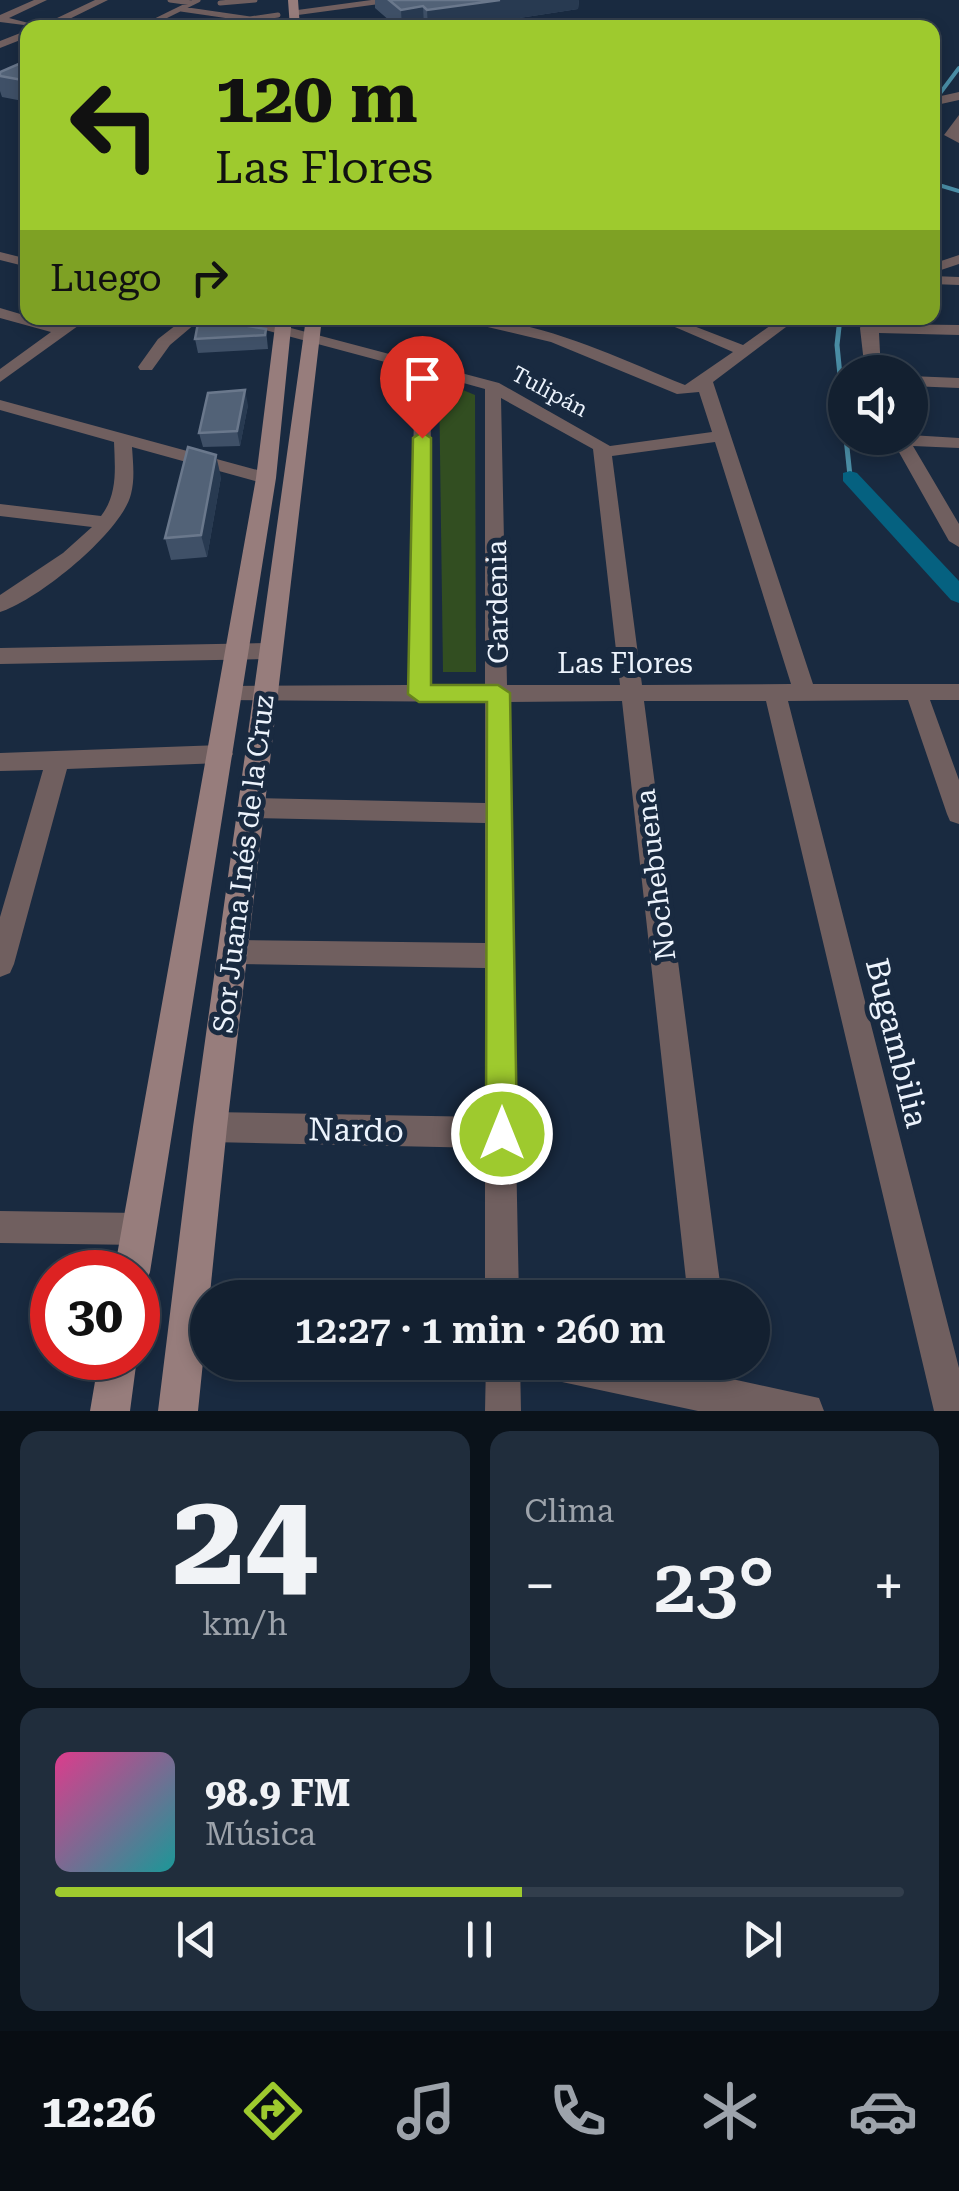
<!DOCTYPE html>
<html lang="es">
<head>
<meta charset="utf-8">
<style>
	body { margin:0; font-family:"Roboto Serif",serif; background:#202d3c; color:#f1f3f6; height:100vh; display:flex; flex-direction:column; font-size:38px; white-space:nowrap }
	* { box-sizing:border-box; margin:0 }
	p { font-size:32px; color:#9da3ab }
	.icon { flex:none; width:55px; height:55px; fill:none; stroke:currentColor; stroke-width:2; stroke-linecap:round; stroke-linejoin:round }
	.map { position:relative; height:1411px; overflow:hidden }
	.details { display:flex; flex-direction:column; gap:20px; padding:20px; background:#0a121a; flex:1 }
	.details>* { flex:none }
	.hud { position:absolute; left:20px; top:20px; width:920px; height:305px; border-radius:20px; box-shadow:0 5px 15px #0003,0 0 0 2px #323e4c; background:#9eca2e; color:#111; overflow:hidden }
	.fabs { position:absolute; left:828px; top:355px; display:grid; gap:20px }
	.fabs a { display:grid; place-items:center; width:100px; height:100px; border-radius:50%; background:#132030; box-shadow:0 5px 15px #0003,0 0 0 2px #323e4c; font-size:50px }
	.speed { position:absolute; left:30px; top:1250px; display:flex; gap:20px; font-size:50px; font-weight:700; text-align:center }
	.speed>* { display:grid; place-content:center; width:130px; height:130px; border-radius:50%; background:#132030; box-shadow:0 5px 15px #0003,0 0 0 2px #323e4c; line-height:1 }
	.speed .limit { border:15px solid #d22; background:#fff; color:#111 }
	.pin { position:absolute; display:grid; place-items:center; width:85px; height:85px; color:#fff; margin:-102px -42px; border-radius:50% 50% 50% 0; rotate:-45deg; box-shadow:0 0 10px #0007 }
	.pin .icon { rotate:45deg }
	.me { position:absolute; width:110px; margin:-55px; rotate:0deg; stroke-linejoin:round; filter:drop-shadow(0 0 8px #0008) }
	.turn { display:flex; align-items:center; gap:35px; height:210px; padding:0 30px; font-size:45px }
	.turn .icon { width:130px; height:130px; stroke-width:2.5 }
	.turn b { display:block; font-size:70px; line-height:85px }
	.then { display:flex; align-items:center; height:95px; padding:0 30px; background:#0003; gap:20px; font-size:38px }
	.big { font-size:75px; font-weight:600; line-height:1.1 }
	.details .tile { flex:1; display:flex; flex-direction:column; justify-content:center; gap:15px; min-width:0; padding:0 35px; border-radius:20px; background:#202d3c }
	.details .dial { align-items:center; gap:0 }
	.dial b { font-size:130px; line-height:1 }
	.song { display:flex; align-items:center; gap:30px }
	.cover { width:120px; height:120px; border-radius:15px; background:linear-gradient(135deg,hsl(330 70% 55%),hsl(180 70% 35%)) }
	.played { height:10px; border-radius:5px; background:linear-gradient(90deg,#9eca2e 55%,#323e4c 55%) }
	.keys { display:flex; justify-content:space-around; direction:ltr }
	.heat { display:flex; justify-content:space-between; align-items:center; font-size:55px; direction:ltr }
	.details .tiles { flex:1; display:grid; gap:20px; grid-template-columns:1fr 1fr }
	.tile:last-child { grid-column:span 2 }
	.trip { position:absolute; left:190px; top:1280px; width:580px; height:100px; border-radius:50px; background:#132030; box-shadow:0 5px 15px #0003,0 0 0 2px #323e4c; font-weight:600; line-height:100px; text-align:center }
	.menu { display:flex; height:160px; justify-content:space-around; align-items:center; background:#080d13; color:#9da3ab }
	.menu .icon { width:70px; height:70px }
	.menu .on { color:#9eca2e }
	.menu b { font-size:45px; color:#f1f3f6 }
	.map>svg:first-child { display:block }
</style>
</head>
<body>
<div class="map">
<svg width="959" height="1411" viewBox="0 0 959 1411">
	<rect width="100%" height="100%" fill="#192a40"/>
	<path fill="#324e21" d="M439,380l36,15 1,277h-33z"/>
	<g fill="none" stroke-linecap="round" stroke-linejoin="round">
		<path stroke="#4a8da5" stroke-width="4" d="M932,104l27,-36
			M932,183l27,8"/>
		<path stroke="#4a8da5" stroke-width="5" d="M840,318l-3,27 8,81
			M846,438l4,38"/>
		<path fill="#056180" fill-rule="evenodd" d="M850,471l7,2 102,108v22l-8,-3 -108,-119v-8z"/>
		<path stroke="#705f5f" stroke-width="5" d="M170,0l22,3
			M220,3l35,-3
			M181,9l69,10
			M294,13l96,-13
			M141,28l57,-28
			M243,28l7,-9 28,-4"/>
		<path fill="#705f5f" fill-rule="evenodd" d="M34,0h13l-38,18 39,10 -48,-6v-7z
			M959,115v28l-15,-8z
			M0,252l28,7v8l-28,-7z
			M959,255v9l-27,9v-9z
			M932,276l27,1v8l-27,-1z
			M0,308l61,18 11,-8h17l-89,64v-13l51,-37 -51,-14z
			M185,318h17l-32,27 -18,25h-12l-2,-3 20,-28z
			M230,318h23l246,65 111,63 102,-14 -13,-40 -22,2 -126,-52 -89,-21 -2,-3c78,0 153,38 225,67l48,-33 -79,-34h19l70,27 38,-27h17l-85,64 100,302h146v16h-29l29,80v44l-9,-3 -3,-7 -39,-114 -120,1 171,667v43h-25l-168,-710h-122l78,597h-34l-66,-597 -115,1 12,596h-34v-150l-275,-6 -11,-4 -4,-11 4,-11 11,-4 275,5v-149l-252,-4 -10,-3 -4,-9 4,-9 10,-3 252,3v-120l-236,-5 -9,-3 -3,-7 3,-7 9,-3 236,5v-101l-263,-2 -3,-6 3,-6 8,-2 178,-1 7,-315 -183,-49zM431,374l54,15v296h-55zM501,398l92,51 27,236h-113zM715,442l76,242 -149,1 -30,-229z
			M863,318h14l1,6 81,1v10l-80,-2 2,39h-16l-5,-44z
			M910,376l49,2v10l-49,-2z
			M0,400l272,74 3,4 -9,6 -134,-37c1,15 3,32 -1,47 -9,38 -94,107 -131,118v-17l63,-42 29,-26 -92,-11v-12l101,12c17,-22 14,-48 13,-74l-114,-32z
			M910,435l49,3v10l-46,-2 46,78v23l-10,-6 -58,-103z
			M269,643l11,8 -11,8 -269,5v-16z
			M221,745l8,2 4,7 -4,7 -8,2 -154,6 -53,195 -4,9 -10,4v-60l43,-147 -43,1v-18z
			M0,1211l139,2 11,5 5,11 -5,11 -11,5 -139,-2z
			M486,1362h34l1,49h-36z
			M531,1362h112l53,10v-10h34l2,17 87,19 5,13h-126l-150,-32 -12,-5z"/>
		<path fill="#705f5f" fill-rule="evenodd" d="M95,0h13l-57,28h-15z
			M28,30v7l-28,11v-7z
			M959,92v8l-27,6v-8z"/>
		<path fill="#977d7c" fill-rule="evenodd" d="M288,0h10l2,28h-10z
			M276,318h16l-16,160 -126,794 -5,13 -7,3v-16h-24l142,-794z
			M306,318h16l-95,809 -29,284h-40l35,-284z
			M99,1358h38l-7,53h-40z"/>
	</g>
	<path fill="#3f5067" d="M375,0h204l-1,9 -124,19h-56l-23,-20z
		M28,60v42l-26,-5 -2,-6v-19z
		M266,329l2,20 -70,4 -3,-14z
		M248,405l-8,41 -37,1 -4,-14z
		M221,477l-14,80 -36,3 -6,-22z"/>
	<path fill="#283a51" d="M500,0h79l-1,9 -124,19h-26l-1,-18z
		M423,6l1,21 -22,1 -1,-18z
		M245,390l3,15 -8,41 -3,-15z
		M216,455l5,22 -14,80 -6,-22z"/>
	<path fill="#526277" stroke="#6a788c" stroke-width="2.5" d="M389,0h111l-73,10 -4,-4 -22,4z
		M28,60v21l-28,-5v-4z
		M199,318l67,11 -1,6 -70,4z
		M245,390l-8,41 -38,2 9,-40z
		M188,447l28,8 -15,80 -36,3z"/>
	<path fill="#9eca2e" stroke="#67831e" stroke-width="2.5" d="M422,432l9,6v247h67l12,8 7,441 -5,10 -10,5 -11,-5 -5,-10 1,-432h-68l-11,-8 5,-256z"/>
	<g text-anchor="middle" stroke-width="10" stroke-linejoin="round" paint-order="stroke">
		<g font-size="22" fill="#ecf3fc" stroke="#192a40">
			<text transform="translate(550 391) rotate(28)" y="8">Tulipán</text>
		</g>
		<g font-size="28" fill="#ecf3fc" stroke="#192a40">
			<text transform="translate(497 602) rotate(-91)" y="10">Gardenia</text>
			<text x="625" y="673">Las Flores</text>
			<text transform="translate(243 864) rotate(-83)" y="10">Sor Juana Inés de la Cruz</text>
			<text transform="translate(655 875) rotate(-97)" y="10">Nochebuena</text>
		</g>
		<g font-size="32" fill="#ecf3fc" stroke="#192a40">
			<text transform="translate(897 1043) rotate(76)" y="11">Bugambilia</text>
			<text transform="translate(356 1130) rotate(1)" y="11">Nardo</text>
		</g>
	</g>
</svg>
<div class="fabs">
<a><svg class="icon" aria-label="sound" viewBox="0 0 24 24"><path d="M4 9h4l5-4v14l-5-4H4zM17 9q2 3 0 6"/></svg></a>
</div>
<div class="speed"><div class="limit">30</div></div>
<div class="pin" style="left:422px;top:438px;background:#d93025"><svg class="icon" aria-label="arrive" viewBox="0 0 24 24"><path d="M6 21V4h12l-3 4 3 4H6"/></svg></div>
<svg class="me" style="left:502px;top:1134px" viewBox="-20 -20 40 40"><circle r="17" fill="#9eca2e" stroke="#fff" stroke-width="3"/><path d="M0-11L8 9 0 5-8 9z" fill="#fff"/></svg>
<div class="trip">12:27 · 1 min · 260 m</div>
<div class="hud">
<div class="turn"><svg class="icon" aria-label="left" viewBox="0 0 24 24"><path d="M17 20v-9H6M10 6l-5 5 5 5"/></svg><div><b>120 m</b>Las Flores</div></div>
<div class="then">Luego<svg class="icon" aria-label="right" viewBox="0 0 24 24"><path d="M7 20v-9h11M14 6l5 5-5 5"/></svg></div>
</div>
</div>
<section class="details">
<div class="tiles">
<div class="tile dial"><b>24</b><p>km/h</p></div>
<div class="tile"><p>Clima</p>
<div class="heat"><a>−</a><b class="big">23°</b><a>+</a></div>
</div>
<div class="tile">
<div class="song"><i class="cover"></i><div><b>98.9 FM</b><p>Música</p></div></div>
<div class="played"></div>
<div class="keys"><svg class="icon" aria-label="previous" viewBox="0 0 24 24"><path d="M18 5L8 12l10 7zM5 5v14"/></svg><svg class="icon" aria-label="pause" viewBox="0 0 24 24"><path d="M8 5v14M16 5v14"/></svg><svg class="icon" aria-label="next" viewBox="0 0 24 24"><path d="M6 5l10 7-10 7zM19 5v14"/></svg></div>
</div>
</div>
</section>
<nav class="menu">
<b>12:26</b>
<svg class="icon on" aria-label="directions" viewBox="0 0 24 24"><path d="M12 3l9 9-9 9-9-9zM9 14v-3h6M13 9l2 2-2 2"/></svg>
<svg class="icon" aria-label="music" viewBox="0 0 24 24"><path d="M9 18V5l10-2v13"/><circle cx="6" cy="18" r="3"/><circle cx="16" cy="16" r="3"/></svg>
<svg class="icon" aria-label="phone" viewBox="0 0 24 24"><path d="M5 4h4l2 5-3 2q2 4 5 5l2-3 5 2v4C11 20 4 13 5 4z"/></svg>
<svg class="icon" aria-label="climate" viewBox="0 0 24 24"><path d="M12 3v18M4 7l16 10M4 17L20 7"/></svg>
<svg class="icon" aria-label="car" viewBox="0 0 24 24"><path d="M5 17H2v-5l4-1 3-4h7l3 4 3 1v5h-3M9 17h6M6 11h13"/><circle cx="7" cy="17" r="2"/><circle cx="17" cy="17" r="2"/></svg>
</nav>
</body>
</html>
